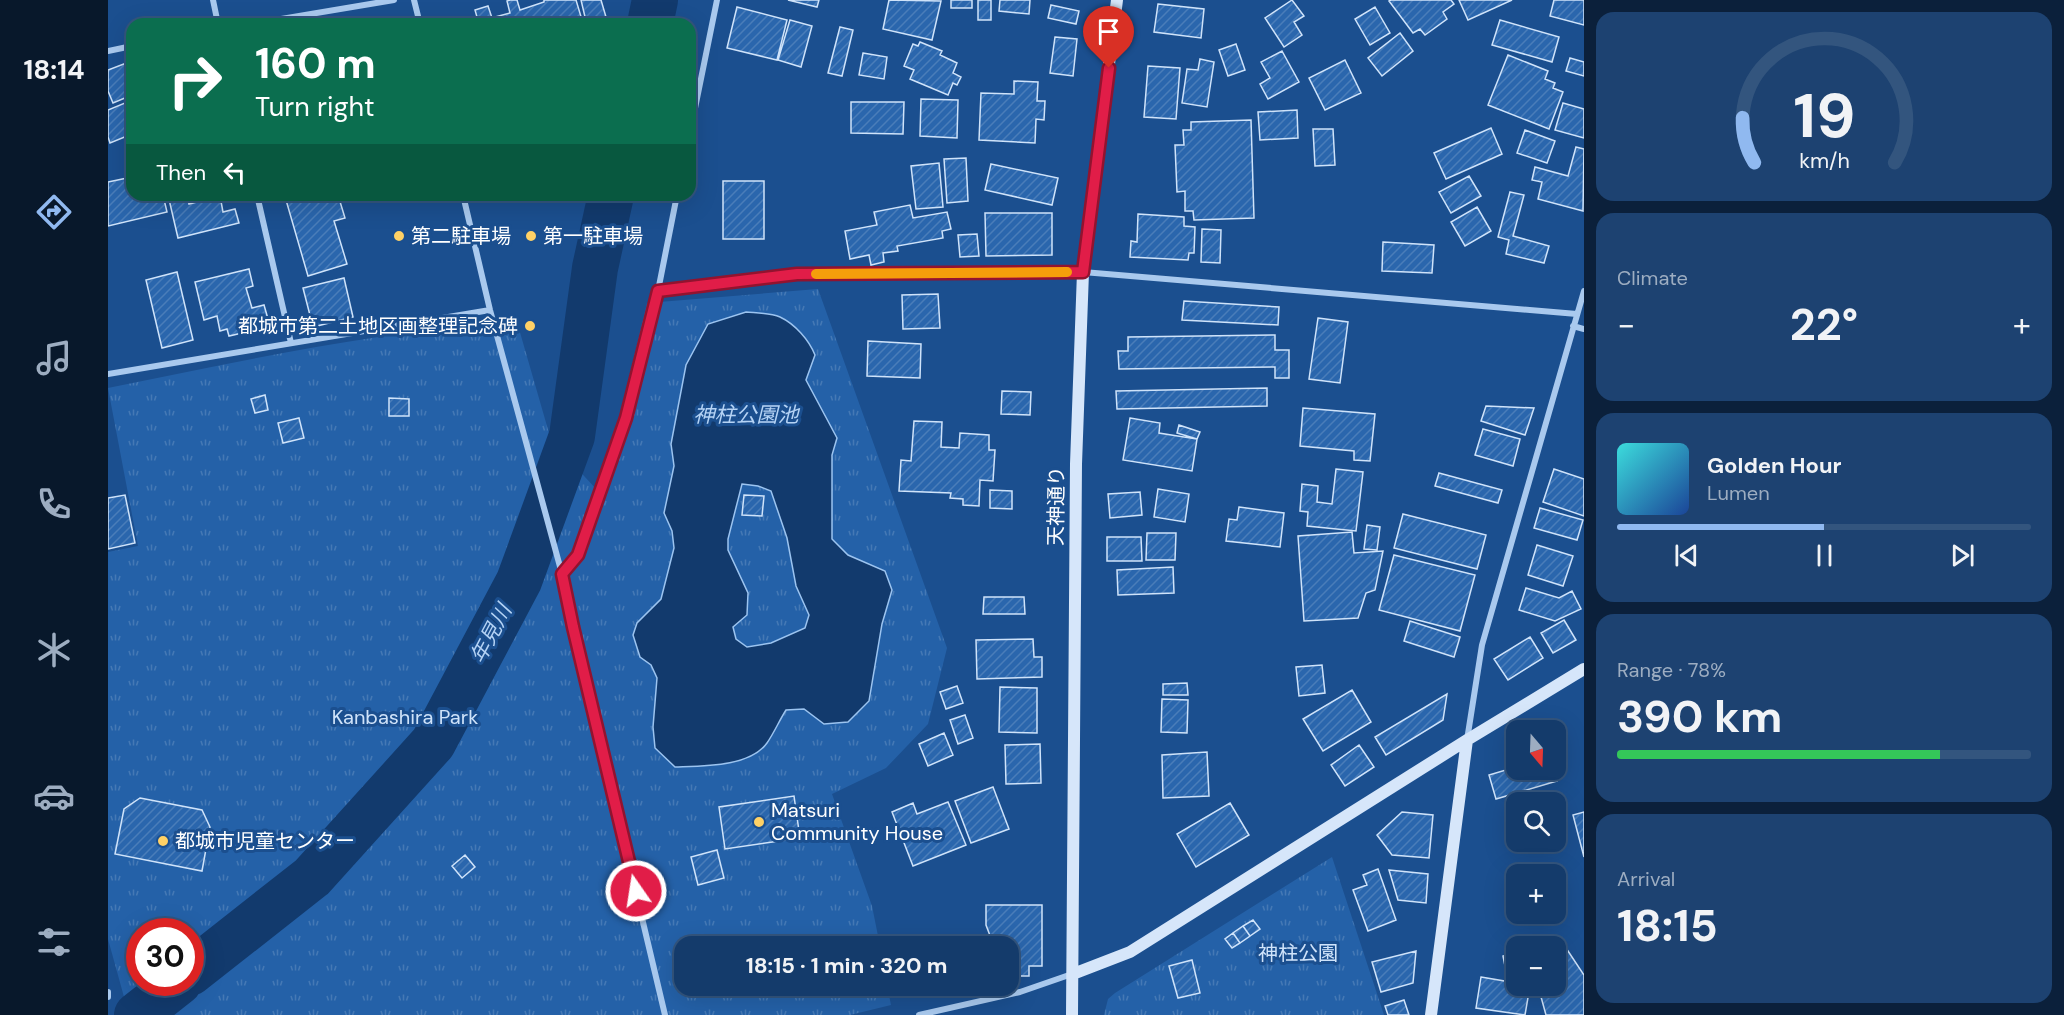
<!DOCTYPE html>
<html lang="en">
<head>
<meta charset="utf-8">
<style>
	body { margin:0; font-family:"DM Sans","Noto Sans JP",sans-serif; background:#1d4271; color:#f1f3f6; height:100vh; display:flex; flex-direction:column; font-size:22px; white-space:nowrap }
	* { box-sizing:border-box; margin:0 }
	p { font-size:20px; color:#9dadc1 }
	.icon { flex:none; width:33px; height:33px; fill:none; stroke:currentColor; stroke-width:2; stroke-linecap:round; stroke-linejoin:round }
	.map { position:relative; flex:1; overflow:hidden }
	.drawer { display:flex; flex-direction:column; gap:12px; padding:12px; background:#0b203b; width:480px }
	.drawer>* { flex:none }
	.guide { position:absolute; left:18px; top:18px; width:570px; height:183px; border-radius:18px; box-shadow:0 6px 24px #0002,0 0 0 2px #33557e; background:#0b6e4f; color:#fff; overflow:hidden }
	.needle { width:39px; rotate:161deg }
	.fabs { position:absolute; left:1398px; top:720px; display:grid; gap:12px }
	.fabs a { display:grid; place-items:center; width:60px; height:60px; border-radius:12px; background:#143b6b; box-shadow:0 6px 24px #0002,0 0 0 2px #33557e; font-size:30px }
	.speed { position:absolute; left:18px; top:918px; display:flex; gap:12px; font-size:30px; font-weight:700; text-align:center }
	.speed>* { display:grid; place-content:center; width:78px; height:78px; border-radius:50%; background:#143b6b; box-shadow:0 6px 24px #0002,0 0 0 2px #33557e; line-height:1 }
	.speed .limit { border:9px solid #d22; background:#fff; color:#111 }
	.pin { position:absolute; display:grid; place-items:center; width:51px; height:51px; color:#fff; margin:-62px -26px; border-radius:50% 50% 50% 0; rotate:-45deg; box-shadow:0 0 6px #0007 }
	.pin .icon { rotate:45deg }
	.me { position:absolute; width:66px; margin:-33px; rotate:347deg; stroke-linejoin:round; filter:drop-shadow(0 0 4px #0008) }
	.turn { display:flex; align-items:center; gap:21px; height:126px; padding:0 30px; font-size:27px }
	.turn .icon { width:78px; height:78px; stroke-width:2.5 }
	.turn b { display:block; font-size:42px; line-height:51px }
	.then { display:flex; align-items:center; height:57px; padding:0 30px; background:#0003; gap:12px; font-size:22px }
	.big { font-size:45px; font-weight:700; line-height:1.1 }
	.drawer .tile { flex:1; display:flex; flex-direction:column; justify-content:center; gap:9px; min-width:0; padding:0 21px; border-radius:18px; background:#1d4271 }
	.drawer .dial { align-items:center; gap:0 }
	.dial svg { height:156px; overflow:visible; fill:none; stroke:#33557e; stroke-width:7; stroke-linecap:round; text-anchor:middle }
	.dial text { fill:#f1f3f6; stroke:none }
	.song { display:flex; align-items:center; gap:18px }
	.cover { width:72px; height:72px; border-radius:9px; background:linear-gradient(135deg,hsl(180 70% 55%),hsl(220 70% 35%)) }
	.played { height:6px; border-radius:3px; background:linear-gradient(90deg,#90b9f0 50%,#33557e 50%) }
	.keys { display:flex; justify-content:space-around; direction:ltr }
	.heat { display:flex; justify-content:space-between; align-items:center; font-size:33px; direction:ltr }
	.charge { height:9px; border-radius:4px; background:linear-gradient(90deg,#34c759 78%,#33557e 0) }
	.trip { position:absolute; left:566px; top:936px; width:345px; height:60px; border-radius:18px; background:#143b6b; box-shadow:0 6px 24px #0002,0 0 0 2px #33557e; font-weight:700; line-height:60px; text-align:center }
	main { display:flex; flex:1; min-height:0 }
	.tab-bar { display:flex; flex-direction:column; width:108px; justify-content:space-around; align-items:center; background:#08182b; color:#9dadc1 }
	.tab-bar .icon { width:42px; height:42px }
	.tab-bar .current { color:#90b9f0 }
	.tab-bar b { font-size:27px; color:#f1f3f6 }
	.map>svg:first-child { display:block }
</style>
</head>
<body>
<main>
<nav class="tab-bar">
<b>18:14</b>
<svg class="icon current" aria-label="directions" viewBox="0 0 24 24"><path d="M12 3l9 9-9 9-9-9zM9 14v-3h6M13 9l2 2-2 2"/></svg>
<svg class="icon" aria-label="music" viewBox="0 0 24 24"><path d="M9 18V5l10-2v13"/><circle cx="6" cy="18" r="3"/><circle cx="16" cy="16" r="3"/></svg>
<svg class="icon" aria-label="phone" viewBox="0 0 24 24"><path d="M5 4h4l2 5-3 2q2 4 5 5l2-3 5 2v4C11 20 4 13 5 4z"/></svg>
<svg class="icon" aria-label="climate" viewBox="0 0 24 24"><path d="M12 3v18M4 7l16 10M4 17L20 7"/></svg>
<svg class="icon" aria-label="car" viewBox="0 0 24 24"><path d="M5 17H2v-5l4-1 3-4h7l3 4 3 1v5h-3M9 17h6M6 11h13"/><circle cx="7" cy="17" r="2"/><circle cx="17" cy="17" r="2"/></svg>
<svg class="icon" aria-label="filters" viewBox="0 0 24 24"><path d="M4 7h16M4 17h16"/><circle cx="9" cy="7" r="2"/><circle cx="15" cy="17" r="2"/></svg>
</nav>
<div class="map">
<svg width="1476" height="1015" viewBox="0 0 1476 1015">
	<defs>
		<pattern id="park-tufts" width="24" height="20" patternUnits="userSpaceOnUse" patternTransform="scale(1.5)"><rect width="24" height="20" fill="#2461a8"/><path d="M3 7l-1-3M5 7V3M7 7l1-3M15 17l-1-3M17 17v-4M19 17l1-3" fill="none" stroke="#4579b5"/></pattern>
		<pattern id="building-hatch" width="6" height="6" patternUnits="userSpaceOnUse" patternTransform="scale(1.5)"><rect width="6" height="6" fill="#2a66ad"/><path d="M-1 1l2-2M0 6l6-6M5 7l2-2" fill="none" stroke="#4a7db9"/></pattern>
	</defs>
	<rect width="100%" height="100%" fill="#1b4f8f"/>
	<path fill="url(#park-tufts)" fill-rule="evenodd" d="M710,289l129,359 -19,76 -42,44 -54,26 40,112 8,40h-196v40h203l4,19 -41,10h-721l-21,-76v-387l30,-6 -30,-158c135,-27 271,-58 409,-66l34,118 45,49 25,-78 26,-108zM32,932h50v50h-50z
		M1224,857l52,158h-280l4,-16 7,-6z"/>
	<path fill="#123a6d" stroke="#9cc4f0" stroke-width="1.5" fill-rule="evenodd" d="M638,312c10,1 24,1 34,5 15,7 29,23 35,38l-9,25 31,58 -5,17v84l16,16 37,16 7,19 -10,34 -13,77 -21,21 -24,2 -20,-15 -18,1c-7,11 -12,23 -19,33 -17,24 -64,23 -92,24l-20,-19 -2,-21 4,-49 -6,-13 -11,-8 -7,-22 4,-12 24,-24 13,-51 -2,-17 -8,-18 10,-47 -3,-22 15,-79 22,-41zM634,484l16,2 13,5 16,47 9,48 13,29 -4,13 -34,15 -24,4 -11,-8 -3,-12 14,-12 1,-22 -20,-43v-11z"/>
	<g fill="none" stroke-linecap="round" stroke-linejoin="round">
		<path stroke="#123a6d" stroke-width="46" d="M542,24l5,-24
			M82,973l122,-96 121,-134 86,-162 53,-145 23,-168 16,-73
			M29,1015l42,-33"/>
	</g>
	<path fill="url(#building-hatch)" stroke="#cfe3fa" stroke-width="1.5" d="M402,0h7l3,10 24,-8v-2h32l6,20 -11,4h-74l-2,-7 15,-4 -3,-12z
		M473,0h20l5,17 -20,4z
		M680,0h31l-2,7z
		M781,0l52,1 -9,39 -49,-11z
		M843,0h21v8h-21z
		M870,0h13v20h-13z
		M892,0h30l-1,14 -30,-3z
		M1184,0l12,16 -10,6 8,13 -18,12 -19,-29z
		M1283,0h60l3,4 -11,8 4,7 -22,16 -5,-6 -7,4 -24,-32z
		M1351,0h53l-44,20z
		M1446,0h30v25l-34,-9z
		M1050,4l46,5 -3,29 -47,-6z
		M943,5l28,6 -3,13 -28,-6z
		M380,6l6,18h-15l-4,-14z
		M629,7l50,13 -10,40 -50,-12z
		M1267,7l15,26 -20,12 -15,-26z
		M682,20l22,6 -11,41 -23,-7z
		M1392,20l59,17 -7,25 -60,-17z
		M732,27l13,3 -11,46 -14,-3z
		M1292,33l13,18 -31,25 -14,-18z
		M947,37l22,2 -4,37 -23,-3z
		M812,42l22,9 -2,4 17,8 -4,10 8,4 -4,8 -4,-2 -5,12 -38,-16 4,-9 -10,-4 9,-22 5,2z
		M1128,44l9,26 -17,6 -9,-26z
		M1174,51l17,31 -31,17 -8,-15 10,-6 -9,-16z
		M755,53l24,4 -3,22 -25,-4z
		M1400,55l40,16 -3,8 10,4 -2,5 10,4 -14,37 -61,-24z
		M1462,58l14,4v14l-18,-5z
		M1092,59l14,3 -7,45 -25,-4 5,-34 11,1z
		M1237,60l16,33 -36,17 -16,-32z
		M21,62l3,7v26l-19,8 -5,-12v-21z
		M1040,66l32,2 -4,51 -32,-2z
		M906,81l24,1 -1,19h8l-1,19 -8,-1 -1,24 -56,-3 2,-47 33,1z
		M813,99l37,1 -1,38 -37,-2z
		M24,100v34l-22,9 -2,-6v-27z
		M743,102h53l-1,32 -52,-1z
		M1455,103l21,6v29l-29,-8z
		M1189,110l1,28 -38,2 -2,-28z
		M1143,120l3,98 -60,2 -1,-9h-8v-20l-8,1 -2,-47h9l-1,-15h8v-8z
		M1383,128l11,26 -56,25 -12,-26z
		M1205,129h20l2,36 -20,1z
		M1417,130l30,11 -8,22 -30,-10z
		M1468,147l8,2 -1,62 -45,-12 4,-17 -10,-2 3,-13 33,9z
		M858,158l2,43 -21,2 -3,-44z
		M831,163l4,44 -27,2 -5,-43z
		M883,164l67,14 -6,27 -67,-15z
		M1361,176l12,20 -30,17 -12,-21z
		M24,177v18h31l4,17 -59,14v-44z
		M615,181h41v58h-41z
		M1402,192l14,3 -11,41 36,10 -5,17 -38,-9 3,-14 -11,-3z
		M60,195h19l2,9 31,-8 3,16 12,-3 4,14 -61,15z
		M195,195h35l7,23 -11,3 13,43 -39,12 -22,-76z
		M802,205l3,13 34,-6 4,17 -9,2 1,7 -46,8 1,5 -15,2 1,9 -13,3 -2,-10 -19,4 -5,-28 32,-6 -3,-13z
		M1369,207l14,24 -26,15 -14,-24z
		M877,213h67v42l-66,1z
		M1030,214l46,3v9l11,1 -1,26h-5l-1,7 -58,-3 1,-16 6,1z
		M1094,229l19,1 -1,33 -19,-1z
		M869,234l2,22 -19,1 -2,-22z
		M1275,242l51,3 -2,28 -50,-2z
		M141,269l4,17 -7,2 6,20 12,-3 4,14 -11,3 2,7 -30,7 -2,-7 -7,2 -3,-15 -13,4 -9,-38z
		M69,272l16,68 -31,8 -16,-68z
		M236,278l9,39 -40,10 -10,-39z
		M830,294l2,34 -37,1 -1,-34z
		M1076,301l95,6 -1,18 -96,-5z
		M1210,318l30,4 -8,61 -31,-4z
		M1167,335v15h14v28h-14v-11l-156,2 -1,-18h10v-14z
		M760,341l53,3 -1,34 -53,-2z
		M1159,388v18l-150,3 -1,-18z
		M894,391l29,1 -1,23 -29,-1z
		M157,395l3,15 -13,3 -4,-14z
		M281,398l20,1v17h-20z
		M1378,406l48,2 -9,27 -44,-14z
		M1195,408l72,6 -5,47 -16,-1v-9l-54,-5z
		M191,418l5,20 -21,5 -5,-20z
		M1022,418l30,5 -1,10 38,6 -5,32 -69,-11z
		M806,421l28,1 -1,25 18,1 1,-15 29,2v15h6l-2,31 -13,-1 -1,26 -16,-1v-6l-13,-1 1,-5 -52,-2 2,-31 10,1z
		M1071,425l21,7 -3,7 -20,-6z
		M1375,429l37,10 -7,27 -38,-11z
		M1228,469l27,3 -7,59 -49,-5 1,-14 -8,-1 2,-27 16,2 -1,16 15,2z
		M1446,469l30,10v37l-41,-14z
		M1331,473l63,17 -4,13 -63,-17z
		M1050,489l31,5 -4,28 -31,-5z
		M882,490l22,1v18l-22,-1z
		M1032,492l2,23 -32,3 -2,-24z
		M17,495l10,48 -27,6v-51z
		M636,495l20,1 -2,20 -20,-1z
		M1131,507l45,6 -4,34 -54,-6 3,-22 8,1z
		M1432,508l43,12 -6,20 -43,-12z
		M1295,514l83,21 -9,34 -83,-21z
		M1259,525l13,2 -3,23 -13,-1z
		M1244,532l2,21 29,-2 -8,39 -9,3 -8,25 -54,3 -6,-85z
		M1039,533h29l-1,27h-29z
		M999,537h34l1,24h-35z
		M1429,545l36,11 -10,30 -35,-11z
		M1286,555l81,20 -15,56 -81,-21z
		M1065,567l1,26 -56,2 -1,-25z
		M1418,588l33,10 13,-7 9,18 -26,12 -36,-11z
		M876,597h40l1,17h-42z
		M1456,620l12,20 -23,13 -12,-20z
		M1302,621l50,16 -6,20 -50,-16z
		M1422,637l13,21 -35,22 -14,-21z
		M925,639l1,18h8v20l-65,2 -1,-39z
		M1214,665l3,28 -26,3 -3,-29z
		M1079,683l1,12h-25v-11z
		M849,686l6,17 -17,6 -6,-17z
		M892,687l37,1v45l-38,-1z
		M1244,690l19,32 -48,29 -20,-32z
		M1339,694l-4,26 -57,35 -11,-18z
		M1054,699l26,1 -1,33 -26,-1z
		M857,715l8,23 -15,6 -8,-24z
		M836,733l9,22 -25,11 -9,-22z
		M932,744l1,39 -35,1 -1,-39z
		M1251,745l15,22 -29,19 -14,-21z
		M1099,752l2,44 -46,2 -1,-43z
		M1408,767v3h37l4,11 -61,18 -7,-24z
		M885,787l16,42 -38,14 -16,-42z
		M686,796l6,42 -75,11 -6,-42z
		M32,798l62,12 8,17 -8,44 -87,-17 9,-45z
		M840,802l18,43 -53,21 -21,-54 21,-9 4,11z
		M1122,803l19,32 -53,32 -19,-33z
		M1294,812l31,3 -4,43 -37,-3 -15,-20z
		M1476,812v45l-11,-42z
		M609,850l7,28 -26,7 -7,-28z
		M357,855l10,12 -13,11 -10,-12z
		M1270,869l18,51 -28,11 -15,-41 14,-5 -4,-10z
		M1281,870l39,4 -2,29 -28,-3z
		M878,905h56v61h-13v10h-21v-30h-14l-8,-21z
		M1145,920l7,9 -10,7 -7,-10z
		M1135,926l7,10 -10,7 -7,-10z
		M1125,933l7,10 -8,5 -7,-9z
		M1458,948l18,27v40h-38l-8,-29h18v-31z
		M1308,951l-3,32 -32,9 -9,-30z
		M1408,953v21l-9,2 -4,-20z
		M1084,960l8,33 -22,5 -9,-32z
		M1373,977l35,6v3h14l-5,29 -49,-7z
		M1296,1000l5,15h-21l-3,-9z"/>
	<g fill="none" stroke-linecap="round" stroke-linejoin="round">
		<path stroke="#a9c9ee" stroke-width="6" d="M105,0l5,24
			M306,0l6,24
			M143,24l143,-24
			M0,51l24,-5
			M582,133l27,-133
			M149,195l34,148
			M355,195l27,115 72,264 11,53 92,388
			M550,291l139,-17 286,-2 494,42
			M1465,326l11,3
			M0,374l382,-64
			M454,574l16,-19 48,-137 32,-127 19,-96
			M1359,740l15,-95 102,-354
			M0,992v5
			M811,1015l101,-23 52,-18"/>
		<path stroke="#d6e6fa" stroke-width="12" d="M965,974l57,-22 337,-212 117,-71
			M964,1015l4,-551 7,-192 34,-272
			M1323,1015l36,-275"/>
	</g>
	<g fill="none" stroke-linecap="round" stroke-linejoin="round">
		<defs>
			<path id="route" d="M528,891l-63,-264 -11,-53 16,-19 48,-137 32,-127 139,-17 286,-2 26,-204"/>
		</defs>
		<use href="#route" stroke="#92132f" stroke-width="15"/>
		<use href="#route" stroke="#e11d48" stroke-width="10"/>
		<path stroke="#f59e0b" stroke-width="10" d="M708,274l251,-2"/>
	</g>
	<g fill="#ffd166" stroke="#1b4f8f" stroke-width="2">
		<circle cx="291" cy="236" r="6"/>
		<circle cx="423" cy="236" r="6"/>
		<circle cx="422" cy="326" r="6"/>
		<circle cx="651" cy="822" r="6"/>
		<circle cx="55" cy="841" r="6"/>
	</g>
	<g text-anchor="middle" stroke-width="6" stroke-linejoin="round" paint-order="stroke">
		<g font-size="20" fill="#fff" stroke="#1b4f8f" text-anchor="start">
			<text x="303" y="243">第二駐車場</text>
			<text x="435" y="243">第一駐車場</text>
			<text x="410" y="333" text-anchor="end">都城市第二土地区画整理記念碑</text>
			<text x="663" y="817">Matsuri<tspan x="663" dy="23">Community House</tspan></text>
			<text x="67" y="848">都城市児童センター</text>
		</g>
		<g font-size="20" fill="#fff" stroke="#1b4f8f">
			<text transform="translate(948 506) rotate(-89)" y="7">天神通り</text>
		</g>
		<g font-size="20" fill="#cfe3fa" stroke="#1b4f8f">
			<text x="297" y="724">Kanbashira Park</text>
			<text x="1190" y="960">神柱公園</text>
		</g>
		<g font-size="21" font-style="italic" fill="#b5d3f5" stroke="#1b4f8f">
			<text x="638" y="422">神柱公園池</text>
			<text transform="translate(383 634) rotate(-62)" y="7">年見川</text>
		</g>
	</g>
</svg>
<div class="fabs">
<a><svg class="needle" viewBox="-14 -14 28 28"><path d="M0-13l5 13h-10z" fill="#e53935"/><path d="M0 13l5-13h-10z" fill="#9dadc1"/></svg></a>
<a><svg class="icon" aria-label="search" viewBox="0 0 24 24"><circle cx="10" cy="10" r="6"/><path d="M15 15l6 6"/></svg></a>
<a>+</a>
<a>−</a>
</div>
<div class="speed"><div class="limit">30</div></div>
<div class="pin" style="left:1001px;top:68px;background:#d93025"><svg class="icon" aria-label="arrive" viewBox="0 0 24 24"><path d="M6 21V4h12l-3 4 3 4H6"/></svg></div>
<svg class="me" style="left:528px;top:891px" viewBox="-20 -20 40 40"><circle r="17" fill="#e11d48" stroke="#fff" stroke-width="3"/><path d="M0-11L8 9 0 5-8 9z" fill="#fff"/></svg>
<div class="trip">18:15 · 1 min · 320 m</div>
<div class="guide">
<div class="turn"><svg class="icon" aria-label="right" viewBox="0 0 24 24"><path d="M7 20v-9h11M14 6l5 5-5 5"/></svg><div><b>160 m</b>Turn right</div></div>
<div class="then">Then<svg class="icon" aria-label="left" viewBox="0 0 24 24"><path d="M17 20v-9H6M10 6l-5 5 5 5"/></svg></div>
</div>
</div>
<section class="drawer">
<div class="tile dial"><svg viewBox="0 0 100 80">
<path d="M14 69A42 42 0 1 1 86 69"/>
<path d="M14 69A42 42 0 0 1 8 46" stroke="#90b9f0"/>
<text x="50" y="56" font-size="32" font-weight="700">19</text>
<text x="50" y="72" font-size="11">km/h</text>
</svg></div>
<div class="tile"><p>Climate</p>
<div class="heat"><a>−</a><b class="big">22°</b><a>+</a></div>
</div>
<div class="tile">
<div class="song"><i class="cover"></i><div><b>Golden Hour</b><p>Lumen</p></div></div>
<div class="played"></div>
<div class="keys"><svg class="icon" aria-label="previous" viewBox="0 0 24 24"><path d="M18 5L8 12l10 7zM5 5v14"/></svg><svg class="icon" aria-label="pause" viewBox="0 0 24 24"><path d="M8 5v14M16 5v14"/></svg><svg class="icon" aria-label="next" viewBox="0 0 24 24"><path d="M6 5l10 7-10 7zM19 5v14"/></svg></div>
</div>
<div class="tile"><p>Range · 78%</p><b class="big">390 km</b><div class="charge"></div></div>
<div class="tile"><p>Arrival</p><b class="big">18:15</b></div>
</section>
</main>
</body>
</html>
